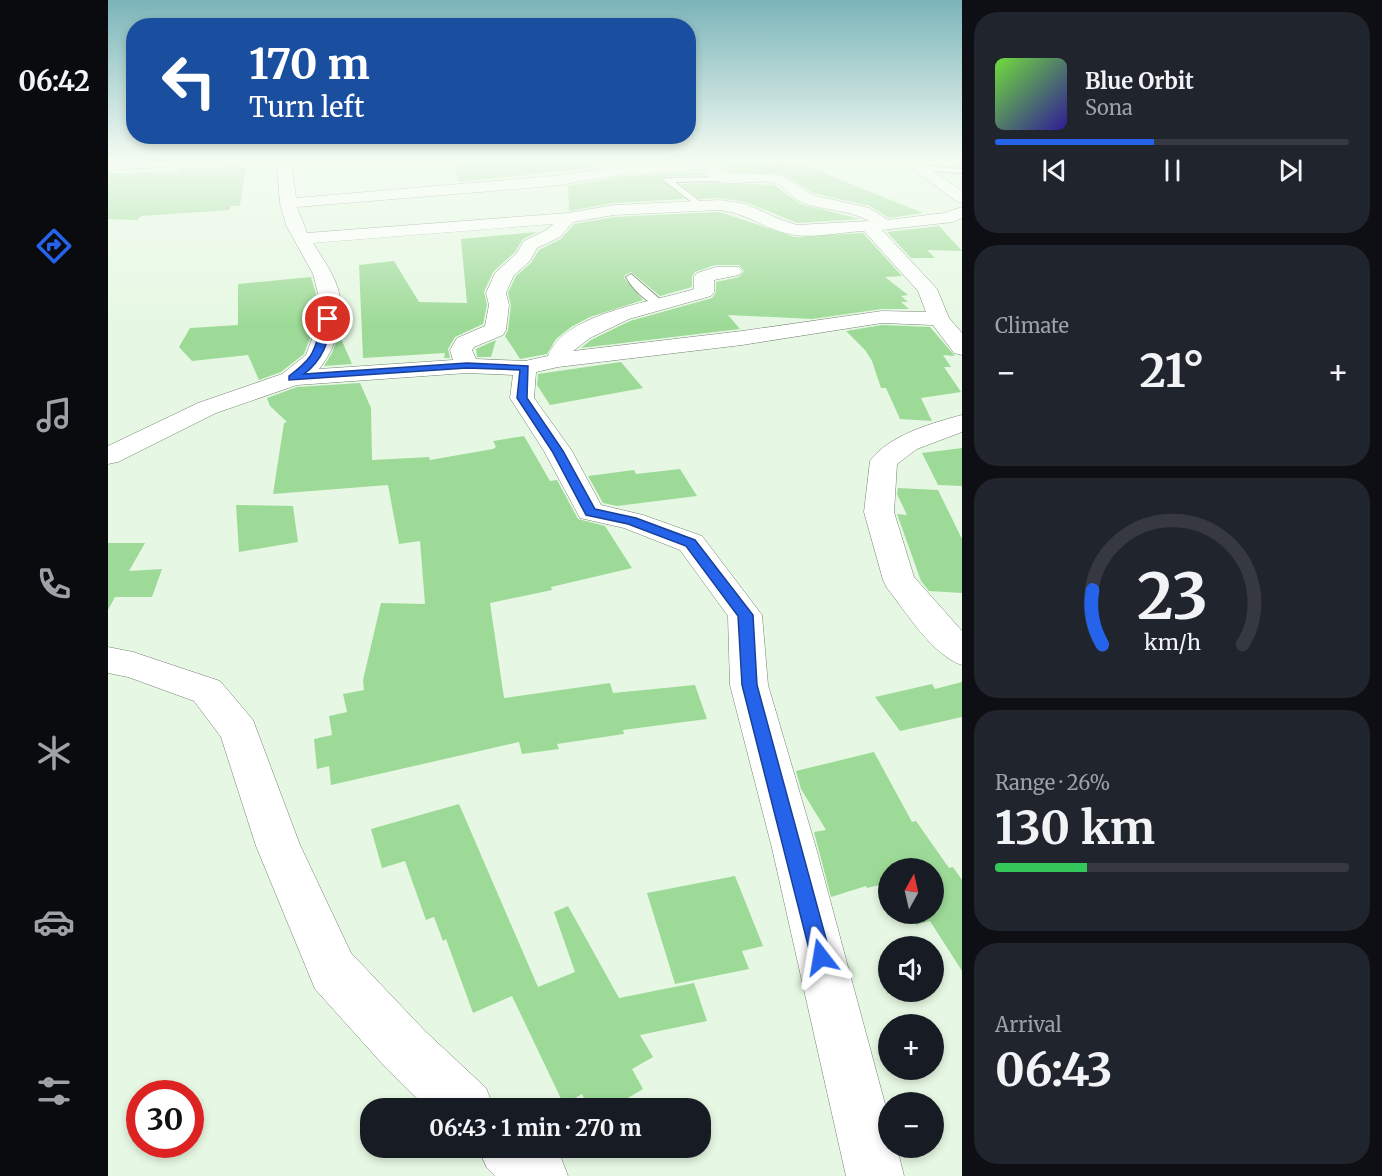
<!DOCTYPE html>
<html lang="en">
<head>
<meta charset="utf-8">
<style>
	body { margin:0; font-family:Merriweather,serif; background:#20242c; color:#f1f3f6; height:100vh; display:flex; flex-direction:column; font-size:22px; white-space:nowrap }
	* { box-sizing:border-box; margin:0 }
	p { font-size:20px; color:#9ea1a6 }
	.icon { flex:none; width:33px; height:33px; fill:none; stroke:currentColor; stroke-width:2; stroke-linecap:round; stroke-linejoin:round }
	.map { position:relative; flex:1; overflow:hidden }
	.details { display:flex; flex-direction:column; gap:12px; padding:12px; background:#0d0f14; width:420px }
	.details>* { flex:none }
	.hud { position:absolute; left:18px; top:18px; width:570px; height:126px; border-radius:24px; box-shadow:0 3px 9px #0003; background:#1a4fa0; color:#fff; overflow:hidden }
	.needle { width:39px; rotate:8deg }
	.tools { position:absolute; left:770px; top:858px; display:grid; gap:12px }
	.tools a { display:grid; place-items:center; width:66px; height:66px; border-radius:50%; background:#171b24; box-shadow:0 3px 9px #0003; font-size:30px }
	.speed { position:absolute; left:18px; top:1080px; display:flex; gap:12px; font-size:30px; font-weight:700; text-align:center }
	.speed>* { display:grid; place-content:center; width:78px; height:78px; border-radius:50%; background:#171b24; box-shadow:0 3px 9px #0003; line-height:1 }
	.speed .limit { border:9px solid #d22; background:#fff; color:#111 }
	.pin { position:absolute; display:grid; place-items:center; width:51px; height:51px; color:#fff; margin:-26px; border:3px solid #fff; border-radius:50%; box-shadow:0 2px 6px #0007 }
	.me { position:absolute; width:66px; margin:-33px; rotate:346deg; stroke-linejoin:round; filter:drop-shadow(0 0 4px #0008) }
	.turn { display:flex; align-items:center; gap:21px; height:126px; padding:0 24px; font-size:27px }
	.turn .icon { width:78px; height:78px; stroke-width:2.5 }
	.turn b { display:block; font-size:42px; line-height:51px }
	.big { font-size:45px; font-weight:700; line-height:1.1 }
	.details .tile { flex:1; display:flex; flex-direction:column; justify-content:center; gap:9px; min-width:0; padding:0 21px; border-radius:24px; background:#20242c }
	.details .dial { align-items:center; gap:0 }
	.dial svg { height:156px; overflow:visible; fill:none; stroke:#363941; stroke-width:7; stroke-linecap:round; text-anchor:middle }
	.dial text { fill:#f1f3f6; stroke:none }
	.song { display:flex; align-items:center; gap:18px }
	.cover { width:72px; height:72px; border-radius:9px; background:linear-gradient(135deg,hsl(100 70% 55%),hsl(250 70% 35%)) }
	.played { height:6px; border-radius:3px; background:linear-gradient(90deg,#2563eb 45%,#363941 45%) }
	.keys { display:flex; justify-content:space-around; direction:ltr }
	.heat { display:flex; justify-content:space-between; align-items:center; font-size:33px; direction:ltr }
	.charge { height:9px; border-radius:4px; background:linear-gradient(90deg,#34c759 26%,#363941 0) }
	.trip { position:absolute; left:252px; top:1098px; width:351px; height:60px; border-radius:24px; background:#171b24; box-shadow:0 3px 9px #0003; font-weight:700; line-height:60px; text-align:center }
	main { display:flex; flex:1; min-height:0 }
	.dock { display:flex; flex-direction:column; width:108px; justify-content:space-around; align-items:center; background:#090b0e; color:#9ea1a6 }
	.dock .icon { width:42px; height:42px }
	.dock .current { color:#2563eb }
	.dock b { font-size:27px; color:#f1f3f6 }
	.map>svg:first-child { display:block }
</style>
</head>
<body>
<main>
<nav class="dock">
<b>06:42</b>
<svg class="icon current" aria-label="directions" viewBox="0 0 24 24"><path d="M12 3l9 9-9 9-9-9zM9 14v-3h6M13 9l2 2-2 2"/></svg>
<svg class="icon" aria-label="music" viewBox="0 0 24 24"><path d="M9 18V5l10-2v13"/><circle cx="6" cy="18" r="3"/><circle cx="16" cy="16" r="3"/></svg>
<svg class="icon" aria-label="phone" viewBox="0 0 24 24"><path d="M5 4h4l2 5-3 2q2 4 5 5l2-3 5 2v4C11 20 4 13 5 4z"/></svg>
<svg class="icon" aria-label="climate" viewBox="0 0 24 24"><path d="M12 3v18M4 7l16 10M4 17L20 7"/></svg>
<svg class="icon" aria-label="car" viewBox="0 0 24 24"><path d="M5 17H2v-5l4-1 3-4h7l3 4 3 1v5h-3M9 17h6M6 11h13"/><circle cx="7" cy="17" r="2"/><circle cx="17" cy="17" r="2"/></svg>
<svg class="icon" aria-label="filters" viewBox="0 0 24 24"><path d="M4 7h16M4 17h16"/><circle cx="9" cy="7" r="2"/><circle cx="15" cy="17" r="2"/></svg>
</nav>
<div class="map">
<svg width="854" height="1176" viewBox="0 0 854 1176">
	<rect width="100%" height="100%" fill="#e6f8e3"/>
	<path fill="#9dda97" d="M102,161h2l-3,6 37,-2 -6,41h-10v4l-89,6 -4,4 -29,-1v-46l69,-1 6,-4 19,-1z
		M343,161h148v6l-140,15z
		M610,161h58l9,6 5,-3v-3h17l-1,5 117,47 -34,5 -19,-12 -57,-13 -30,-19 -52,-2z
		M595,172l3,3 -39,1 -6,3 24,20 -71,4 -45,8 -1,-24h-6l61,-11z
		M610,183l56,2 26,19 60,15 -63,4 -51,-21 -26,-4 -20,1 -19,-15z
		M612,212l75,25 68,-4 39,43 -17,1 23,18 -7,1 7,6h-7l8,7h-27l-70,10 -84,-4 12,14 -159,19 10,-8 39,-19 82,-23 4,-6v-10l23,-5 5,-6 -5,-6h-24l-20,7 -3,5v10l-32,9 -29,-24 -6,3 -1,3 19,22 -53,17 -19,10 -15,12 -9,15 -27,5 -15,-23 3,-6 3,-25 -3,-12 8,-17 15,-13 8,-13 22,-11 13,-15 40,-7z
		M831,226l23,25 -35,-1 8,8h-24l-24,-26z
		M429,232l-14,7 -9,14 -21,19 -9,20 3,13 -4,19 -28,13 -7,12 2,9h-6l1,-5 -82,5 -4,-93 35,-4 25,41 48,1 -6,-64z
		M203,277l6,20 -3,30 -10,27 -23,18 -22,8 -11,-25 -56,6 -13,-14 11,-19 48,-3v-41z
		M774,325l48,2 25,29 -12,-1 8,12h-7l17,25 -40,6 11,23 -32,-2 -14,-31h-5l-9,-27 -7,-11 -19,-19z
		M231,334l13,30 -28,2 8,-13z
		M388,340l-5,17h-14l-1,-8z
		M513,362l22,26 -93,17 -13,-20 1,-11z
		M252,383l11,25 1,52 57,-3 1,3 63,-11 3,-2 -3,-6 31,-5 26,45 7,-1 21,39 27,7 27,42 -81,19 1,3 -62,13 14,95 106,-15 3,10 82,-8 12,34 -84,11 1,4 -67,10 2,5 -37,5 -3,-12 -188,43 -2,-19 -12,3 -3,-30 18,-4 -3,-19 18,-4 -4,-18 21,-4 -1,-10 18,-77 44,1 -5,-63 -21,3 -11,-59 -115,9 11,-71 3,-1 -17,-16 -3,-8 30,-11z
		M854,448v38l-24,-1 -16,-32z
		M572,469l17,27 -80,10 -14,-3 -15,-27 46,-6 2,4z
		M790,488l40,2 24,49v54l-33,-2 -8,-10 -24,-67 10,1 -10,-21z
		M128,505l57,1 5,36 -59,10z
		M0,543h37l-16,28 33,-2 -10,28h-37l-7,13z
		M854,682v35l-62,14 -25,-34 57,-13 3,5z
		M766,752l38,70 4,-1 33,47 4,-1 9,13v91l-32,-50 -14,4 -7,-11h24v-46h-45v15l-21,5 -1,-2 -35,11 -17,-65 12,-2 -25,-41 -5,-18z
		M351,804l79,183 37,-15 -21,-60 14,-6 51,92 75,-15 13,38 -67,14 13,22 -21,12 11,20 -32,19h-22l-7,-14 -18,11 -52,-109 -39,17 -27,-74 -3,2 -9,-24 -8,3 -21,-59 -23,7 -11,-39z
		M627,876l28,70 -21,5 7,18 -74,15 -28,-91z"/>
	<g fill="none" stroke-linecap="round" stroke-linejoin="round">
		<defs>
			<path id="lane" d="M670,161h9l1,2 -4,2z
				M806,165l48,4v4l-51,-4 -1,-2z
				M619,177l4,2 -1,2 -55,1 30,23 1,2 -4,3 -39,-30 4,-2z
				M523,274l31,27v4c-13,2 -30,-17 -36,-28z"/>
			<path id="street" d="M100,161l-7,4 -93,5v-8z
				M169,161h14l5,37 257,-22 70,-10 90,-5 4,6 13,7h39l14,2 29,19 57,13 19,12 56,-7 18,-6v11l-9,4 -71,8 55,59 12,29 13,15v22l-8,-2 -21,-28 -51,-2 -140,22 -184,22 -22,5 -2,26 38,53 29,54 42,10 59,21 60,79 6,70 48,163 72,267v33h9l7,28h-58l-74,-328 -42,-163 -2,-69 -48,-66 -56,-22 -44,-10 -36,-67 -34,-53 3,-23 -46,-2 -170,12 -81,28 -98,49 -10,2v-18l90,-43 84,-29 24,-19 10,-27 3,-31 -6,-23 -27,-49 -6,-22zM596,170c17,24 48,7 71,13 10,3 16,14 26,19 22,9 47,7 68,19l-72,4 -18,-6 -33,-15 -26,-4 -106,5 -46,8 -261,20 -10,-26 256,-21 70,-12zM612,210c27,3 48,21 75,25 21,3 47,-3 69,-4l54,60 8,21 -44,-1 -140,20 -169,20 17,-13 39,-19 82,-23 3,-4v-12l25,-5 3,-4 -3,-4h-23l-19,6 -3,4v12c-39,13 -129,23 -146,67l-23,5 -49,-2 -4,-9 2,-3 29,-12 3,-5 3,-25 -3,-12 8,-18 16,-14 7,-13 23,-11 13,-15 41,-7zM445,224l-5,5 -24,12 -8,13 -21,19 -9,20 3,12 -4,21 -28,12 -7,12 3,10 -134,9c17,-20 27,-54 19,-80 -5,-17 -16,-31 -25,-46z
				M794,161h17l43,30v12l-6,-2z
				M854,415v17l-45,17 -20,15 -3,48 20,65 48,54v34c-29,-9 -56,-53 -75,-77l-4,-8 -19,-68 6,-51c19,-26 62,-38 92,-46z
				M0,647l25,5 87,29 33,39 47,125 51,108 74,78 61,57 8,20h-67l-40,-39 -72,-80 -59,-143 -35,-109 -27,-36 -66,-24 -20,-4z
				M370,1148h73l9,7 8,21h-73l-8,-8z"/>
		</defs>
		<use href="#lane" stroke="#738371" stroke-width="2"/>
		<use href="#street" stroke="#738371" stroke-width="1"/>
		<use href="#lane" fill="#fff" fill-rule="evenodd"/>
		<use href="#street" fill="#fff" fill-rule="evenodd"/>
	</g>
	<linearGradient id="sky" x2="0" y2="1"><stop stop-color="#7bb4b9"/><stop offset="0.49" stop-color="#f4fcf2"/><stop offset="1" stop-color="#f4fcf2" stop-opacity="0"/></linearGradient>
	<rect width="854" height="326" fill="url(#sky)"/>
	<path fill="#2563eb" stroke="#184099" stroke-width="1.5" d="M217,317l8,2c-5,23 -10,41 -29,55l163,-11 61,3 -1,32 36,53 32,58 41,9 59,22 58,75 4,70 74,272 -3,7 -7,3 -7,-3 -3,-7 -69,-272 -4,-69 -52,-70 -58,-22 -42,-9 -34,-64 -35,-53 3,-28 -53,-2 -178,12v-4c31,-23 23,-27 36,-59z"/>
</svg>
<div class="tools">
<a><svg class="needle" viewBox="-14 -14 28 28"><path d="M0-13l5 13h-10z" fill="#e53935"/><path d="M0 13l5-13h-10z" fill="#9ea1a6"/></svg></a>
<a><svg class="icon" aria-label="sound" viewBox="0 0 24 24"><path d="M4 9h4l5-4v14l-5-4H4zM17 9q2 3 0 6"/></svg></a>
<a>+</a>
<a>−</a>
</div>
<div class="speed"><div class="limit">30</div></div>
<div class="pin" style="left:220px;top:319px;background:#d93025"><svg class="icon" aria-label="arrive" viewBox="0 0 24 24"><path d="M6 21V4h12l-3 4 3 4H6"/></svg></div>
<svg class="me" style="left:713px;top:957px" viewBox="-20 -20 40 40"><path d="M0-17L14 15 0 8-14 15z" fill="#2563eb" stroke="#fff" stroke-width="4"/></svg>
<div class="trip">06:43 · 1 min · 270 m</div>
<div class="hud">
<div class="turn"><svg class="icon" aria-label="left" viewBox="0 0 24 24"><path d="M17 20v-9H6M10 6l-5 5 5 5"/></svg><div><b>170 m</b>Turn left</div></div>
</div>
</div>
<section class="details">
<div class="tile">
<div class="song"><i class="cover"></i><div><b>Blue Orbit</b><p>Sona</p></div></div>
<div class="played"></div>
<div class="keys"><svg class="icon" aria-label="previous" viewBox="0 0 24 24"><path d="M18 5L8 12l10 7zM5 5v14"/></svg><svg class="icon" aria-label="pause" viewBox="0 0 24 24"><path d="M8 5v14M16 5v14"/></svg><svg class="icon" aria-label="next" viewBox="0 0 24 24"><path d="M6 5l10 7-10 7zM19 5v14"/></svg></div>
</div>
<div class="tile"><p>Climate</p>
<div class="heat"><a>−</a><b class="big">21°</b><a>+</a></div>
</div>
<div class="tile dial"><svg viewBox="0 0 100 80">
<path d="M14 69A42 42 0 1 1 86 69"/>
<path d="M14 69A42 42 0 0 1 9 41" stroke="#2563eb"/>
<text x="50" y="56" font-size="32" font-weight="700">23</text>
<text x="50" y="72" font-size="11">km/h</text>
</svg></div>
<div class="tile"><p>Range · 26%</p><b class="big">130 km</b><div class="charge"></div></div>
<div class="tile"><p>Arrival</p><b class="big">06:43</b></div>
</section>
</main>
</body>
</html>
